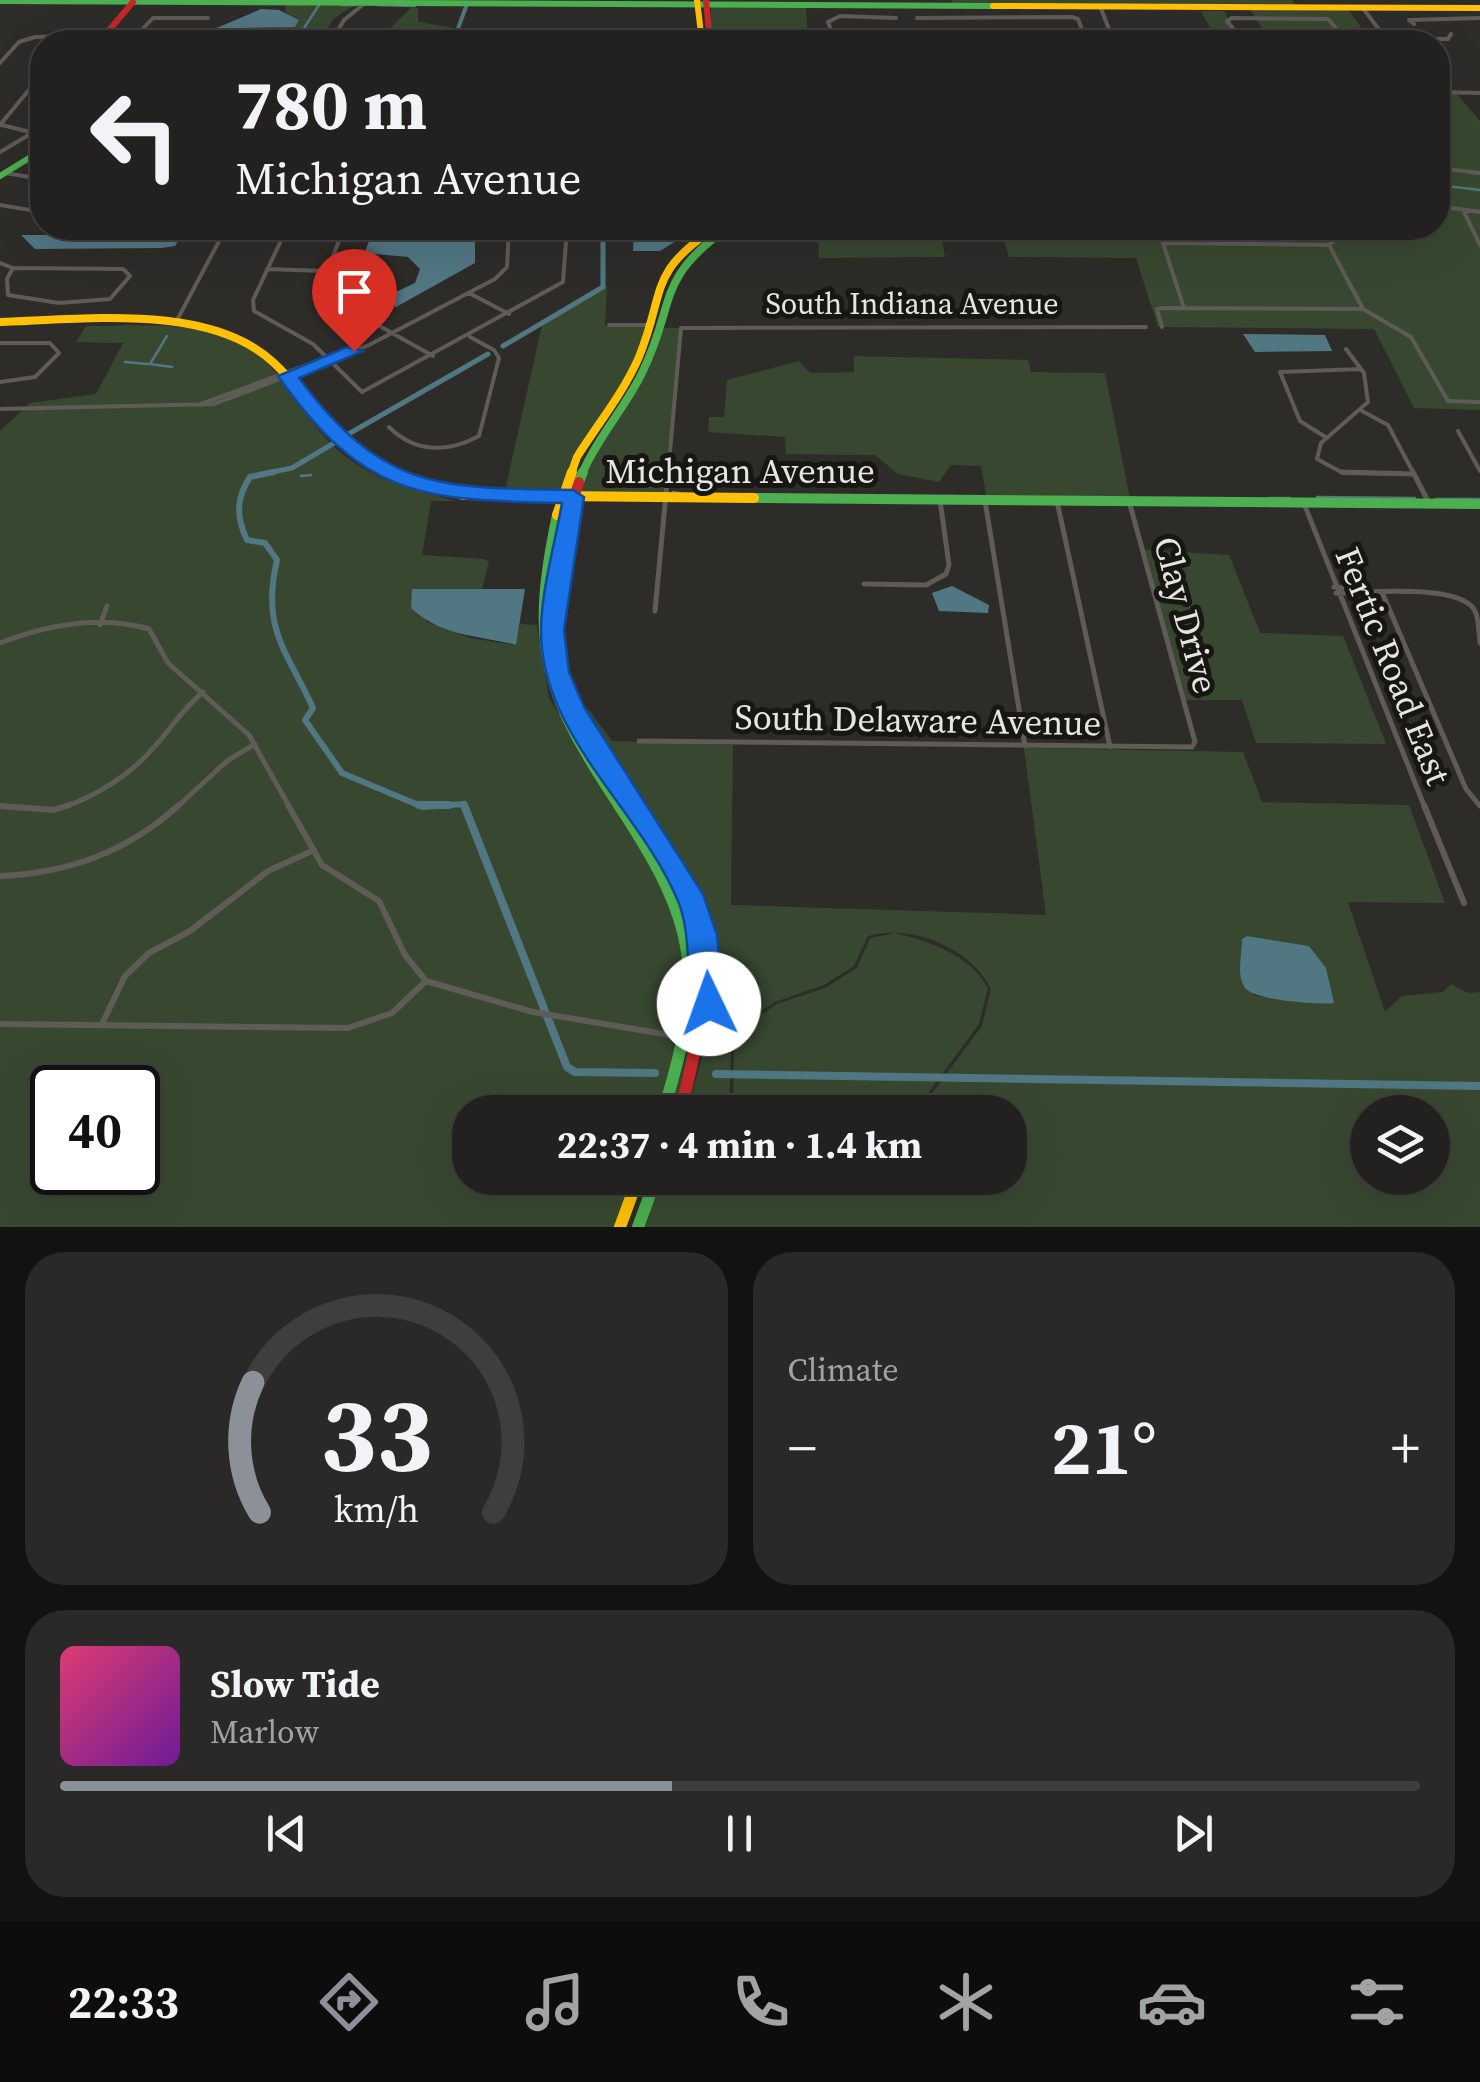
<!DOCTYPE html>
<html lang="en">
<head>
<meta charset="utf-8">
<style>
	body { margin:0; font-family:"Source Serif 4",serif; background:#2a2928; color:#f1f3f6; height:100vh; display:flex; flex-direction:column; font-size:38px; white-space:nowrap }
	* { box-sizing:border-box; margin:0 }
	p { font-size:32px; color:#a2a3a4 }
	.icon { flex:none; width:55px; height:55px; fill:none; stroke:currentColor; stroke-width:2; stroke-linecap:round; stroke-linejoin:round }
	.map { position:relative; height:1227px; overflow:hidden }
	.sheet { display:flex; flex-direction:column; gap:25px; padding:25px; background:#131211; flex:1 }
	.sheet>* { flex:none }
	.top-card { position:absolute; left:30px; top:30px; width:1420px; height:210px; border-radius:40px; box-shadow:0 10px 40px #0002,0 0 0 2px #3f3e3d; background:#22211f; color:#f1f3f6; overflow:hidden }
	.controls { position:absolute; left:1350px; top:1095px; display:grid; gap:20px }
	.controls a { display:grid; place-items:center; width:100px; height:100px; border-radius:50%; background:#22211f; box-shadow:0 10px 40px #0002,0 0 0 2px #3f3e3d; font-size:50px }
	.speed { position:absolute; left:30px; top:1065px; display:flex; gap:20px; font-size:50px; font-weight:700; text-align:center }
	.speed>* { display:grid; place-content:center; width:130px; height:130px; border-radius:50%; background:#22211f; box-shadow:0 10px 40px #0002,0 0 0 2px #3f3e3d; line-height:1 }
	.speed .limit { border:5px solid #111; border-radius:15px; background:#fff; color:#111 }
	.pin { position:absolute; display:grid; place-items:center; width:85px; height:85px; color:#fff; margin:-102px -42px; border-radius:50% 50% 50% 0; rotate:-45deg; box-shadow:0 0 10px #0007 }
	.pin .icon { rotate:45deg }
	.me { position:absolute; width:110px; margin:-55px; rotate:357deg; stroke-linejoin:round; filter:drop-shadow(0 0 8px #0008) }
	.turn { display:flex; align-items:center; gap:35px; height:210px; padding:0 40px; font-size:45px }
	.turn .icon { width:130px; height:130px; stroke-width:2.5 }
	.turn b { display:block; font-size:70px; line-height:85px }
	.big { font-size:75px; font-weight:700; line-height:1.1 }
	.sheet .tile { flex:1; display:flex; flex-direction:column; justify-content:center; gap:15px; min-width:0; padding:0 35px; border-radius:40px; background:#2a2928 }
	.sheet .dial { align-items:center; gap:0 }
	.dial svg { height:260px; overflow:visible; fill:none; stroke:#3f3e3d; stroke-width:7; stroke-linecap:round; text-anchor:middle }
	.dial text { fill:#f1f3f6; stroke:none }
	.song { display:flex; align-items:center; gap:30px }
	.cover { width:120px; height:120px; border-radius:15px; background:linear-gradient(135deg,hsl(340 70% 55%),hsl(280 70% 35%)) }
	.played { height:10px; border-radius:5px; background:linear-gradient(90deg,#8c9099 45%,#3f3e3d 45%) }
	.keys { display:flex; justify-content:space-around; direction:ltr }
	.heat { display:flex; justify-content:space-between; align-items:center; font-size:55px; direction:ltr }
	.sheet .tiles { flex:1; display:grid; gap:25px; grid-template-columns:1fr 1fr }
	.tile:last-child { grid-column:span 2 }
	.trip { position:absolute; left:452px; top:1095px; width:575px; height:100px; border-radius:40px; background:#22211f; box-shadow:0 10px 40px #0002,0 0 0 2px #3f3e3d; font-weight:700; line-height:100px; text-align:center }
	.menu { display:flex; height:160px; justify-content:space-around; align-items:center; background:#0e0d0c; color:#a2a3a4 }
	.menu .icon { width:70px; height:70px }
	.menu .current { color:#8c9099 }
	.menu b { font-size:45px; color:#f1f3f6 }
	.map>svg:first-child { display:block }
</style>
</head>
<body>
<div class="map">
<svg width="1480" height="1227" viewBox="0 0 1480 1227">
	<rect width="100%" height="100%" fill="#2e2c29"/>
	<path fill="#384830" fill-rule="evenodd" d="M952,0h340l4,7h50l26,35h-154l-17,-31h23l12,23h30l-18,-28 -296,-2z
		M286,5l67,1 -20,13 -13,23h-100l20,-14 55,-1 4,-7 -14,-8z
		M711,5l99,1 -4,3 2,31 4,2h-101z
		M412,7l6,2v13l37,6 -3,14h-66l2,-12z
		M1438,93h18l24,28v289l-66,-2 -40,-79 -216,-2 -22,-69 -127,-1 -8,-29h437z
		M800,228h140l5,29 -126,1 -1,-22z
		M607,285l-2,41 40,1c-15,62 -64,109 -87,168h-54l38,-170z
		M86,326c48,0 105,-6 150,15 52,24 65,82 109,115 34,26 71,35 112,45h-26l-9,54 62,4 5,3 -7,27h-69l14,33 43,16 45,7 5,-21 17,1 12,73 124,203 16,67 -12,98 -19,46h-188v66h163l-18,49h-615v-796l30,-28 66,-9 27,-51 -47,-1zM52,1088h86v84h-86z
		M661,328h20l-18,169 -86,-2 10,-30 44,-69z
		M854,356l174,4 3,12 74,1 25,126h-143l-6,-33 -30,-1 -12,17 -41,-8 -23,-19 -89,-1 -1,-17 -77,-5 1,-15h15l3,-37 72,-19 11,12 44,-1z
		M1145,550l84,5 31,78 83,3 43,108 -130,-1 -14,-43h-56z
		M544,626l5,1 7,59 91,143 47,87 11,88 -30,108h-8c82,-204 -25,-251 -112,-415l-8,-25z
		M573,702l16,8 23,31 121,4 -2,160 315,10 -22,-167 219,4 19,50 147,3 36,98 -97,-1 37,110 17,-16 41,-4 8,-8 17,9 12,-1v235h-837l18,-49h349v-66h-92l64,-86 9,-37c-21,-42 -79,-65 -123,-53l-14,30 -30,19 -49,17 -43,27 -3,83h-44c73,-199 -18,-251 -112,-410zM1247,936l62,10 -26,52 -28,-2 -15,-26 2,-31zM1368,1112h64v66h-64z
		M895,933c36,9 74,21 93,55l-9,36 -62,84 -4,4h-180l1,-80 43,-28 48,-16 32,-20 13,-30z"/>
	<path fill="#517783" d="M261,9l18,1 20,10 -4,7 -55,1 -20,14h-17l9,-12z
		M144,228l40,3 -9,15 -13,2 -127,1 -14,-14h99z
		M375,228h100v35l-79,44 -13,-9 32,-15 5,-14 -12,-12 -44,-4z
		M634,228h63l-37,23h-27z
		M1243,334l82,1 7,16 -77,1z
		M952,586l37,19 -1,8 -49,-2 -7,-18z
		M412,589h113l-9,56c-38,-10 -74,-8 -105,-37z
		M1247,936l62,10 17,22 8,35c-16,2 -80,-3 -89,-15 -9,-13 -3,-34 -3,-49z"/>
	<g fill="none" stroke-linecap="round" stroke-linejoin="round">
		<path stroke="#517783" stroke-width="2.5" d="M342,5h13
			M378,5l37,1
			M295,42l24,-37
			M1438,185l42,5
			M167,336l-17,28 22,3
			M125,362l23,2
			M301,476l10,-1
			M673,492l6,1
			M1317,497l98,1
			M1269,498h21
			M1436,499h44"/>
		<path stroke="#517783" stroke-width="4" d="M453,42l14,-38"/>
		<path stroke="#517783" stroke-width="5" d="M503,346l100,-59v-59
			M345,436l143,-82
			M262,474l30,-6 42,-25"/>
		<path stroke="#517783" stroke-width="6" d="M274,472l-24,5c-14,21 -14,40 -3,63l18,3 12,17c-16,69 9,89 36,148l-8,12 37,53 81,34 41,-3 1,4"/>
		<path stroke="#517783" stroke-width="8" d="M419,805h30
			M464,805l103,262 8,5 80,1
			M716,1074l764,12"/>
		<path stroke="#5f5b57" stroke-width="4" d="M1100,6l14,36
			M1362,7l25,33
			M917,18l155,-1 6,2 9,23
			M1232,18l96,1 14,16 -102,2 -13,-16z
			M1414,24l-5,-4 71,-2
			M337,32l39,-1
			M137,35l16,-17h55
			M1386,39h62l3,-5
			M331,42l13,-22 21,-17
			M883,42l-12,-8 -39,-2 -4,-10 12,-6 56,2
			M938,42l-2,-6h149
			M0,63l19,-21 16,-5 130,-3 12,2 -2,6
			M1438,92l42,1
			M0,125l42,-51
			M2,125l40,10
			M0,152l32,-19
			M1438,168l42,5
			M5,173l37,6
			M0,205l42,7
			M1438,206l42,6
			M1463,210l17,35
			M287,228l-34,72 1,11 59,33 49,48 201,-110 4,-54
			M344,228l-25,64 114,64
			M908,228l1,11
			M1346,228l-17,17 34,64 48,28 37,64 32,1
			M0,263l13,5
			M13,268l110,1 7,7 -20,23 -51,4 -51,-8 -1,-16z
			M267,269l116,4
			M469,293l40,21
			M1184,308l-21,-65 166,2
			M176,322l50,-94
			M609,325h40
			M1162,327l-5,-18 5,-1 201,1
			M0,343h50l9,10 -24,24 -35,5
			M1346,349l18,24 4,29 -47,41 -4,16 26,14 71,1
			M201,404l125,-46
			M0,409l214,-5 155,-59 126,-66 12,-12 2,-39
			M1362,411l26,14 26,49
			M389,427c26,26 59,26 90,9l20,-78 -5,-8 -24,-13
			M1458,431l22,40
			M1327,438l-27,-17 -20,-49 81,-3
			M668,474l13,-146 465,-1"/>
		<path stroke="#5f5b57" stroke-width="5" d="M1341,472l73,2
			M1413,472l16,31
			M985,501l40,245
			M1057,501l53,246
			M1303,501l122,307
			M864,584l62,1 20,-11 3,-9 -9,-65
			M1334,587l32,3
			M1382,592l84,197 14,17
			M1336,593c29,0 125,-10 139,18 4,8 4,23 5,32
			M655,611l13,-139
			M100,625l7,-19
			M0,643c47,-18 100,-28 149,-14l19,34 81,72 41,73
			M639,741l553,6 3,-5 -66,-241
			M0,806l22,2
			M61,808c34,-11 71,-34 94,-62 19,-21 24,-33 48,-54
			M176,808l51,-47 28,-17"/>
		<path stroke="#5f5b57" stroke-width="6" d="M288,805l34,60 57,36 26,54 21,26 107,31 155,26
			M1424,805l40,98
			M0,806l54,4 15,-5
			M0,876c69,-3 127,-24 179,-71
			M0,1024l348,4 44,-15 34,-32
			M102,1024l23,-48 24,-23 41,-22 78,-60 46,-21"/>
		<path stroke="#4caf50" stroke-width="6" d="M0,1l993,5
			M0,176l42,-26"/>
		<path stroke="#4caf50" stroke-width="8" d="M582,474c15,-36 43,-66 60,-101 35,-71 12,-92 85,-145"/>
		<path stroke="#4caf50" stroke-width="10" d="M579,482l4,-10
			M754,498l726,6
			M557,515c-29,135 -12,180 63,293"/>
		<path stroke="#4caf50" stroke-width="12" d="M619,805c80,121 87,169 44,307
			M638,1227l18,-49"/>
		<path stroke="#ffc107" stroke-width="6" d="M697,0l5,42
			M993,6l487,2"/>
		<path stroke="#ffc107" stroke-width="8" d="M0,322c81,-2 210,-20 274,41 49,46 57,79 124,111
			M571,474l6,-17c20,-32 47,-65 62,-100 27,-66 8,-84 76,-129"/>
		<path stroke="#ffc107" stroke-width="10" d="M393,472l70,23 291,3
			M557,515l15,-43"/>
		<path stroke="#ffc107" stroke-width="12" d="M620,1227l18,-49"/>
		<path stroke="#c62828" stroke-width="6" d="M706,0l4,42
			M99,42l34,-40"/>
		<path stroke="#c62828" stroke-width="10" d="M579,482c-50,161 -30,190 59,326"/>
		<path stroke="#c62828" stroke-width="12" d="M636,805c75,117 80,174 44,307"/>
	</g>
	<path fill="#1a73e8" stroke="#114b97" stroke-width="2.5" d="M347,347l16,4 -64,27c86,115 141,109 274,112l11,7 -20,133 5,42 15,35 119,187 14,41 7,69 -5,9 -10,4 -10,-4c-16,-33 -6,-76 -21,-112 -37,-90 -137,-166 -137,-269 0,-42 14,-88 21,-129 -141,-3 -198,-5 -284,-127z"/>
	<g text-anchor="middle" stroke-width="10" stroke-linejoin="round" paint-order="stroke">
		<g font-size="30" fill="#e7e5e1" stroke="#171613">
			<text x="912" y="314">South Indiana Avenue</text>
		</g>
		<g font-size="35" fill="#e7e5e1" stroke="#171613">
			<text x="740" y="483">Michigan Avenue</text>
			<text transform="translate(1186 615) rotate(75)" y="12">Clay Drive</text>
			<text transform="translate(1393 666) rotate(68)" y="12">Fertic Road East</text>
			<text transform="translate(918 720) rotate(1)" y="12">South Delaware Avenue</text>
		</g>
	</g>
</svg>
<div class="controls">
<a><svg class="icon" aria-label="layers" viewBox="0 0 24 24"><path d="M12 4l9 5-9 5-9-5zM3 14l9 5 9-5"/></svg></a>
</div>
<div class="speed"><div class="limit">40</div></div>
<div class="pin" style="left:354px;top:351px;background:#d93025"><svg class="icon" aria-label="arrive" viewBox="0 0 24 24"><path d="M6 21V4h12l-3 4 3 4H6"/></svg></div>
<svg class="me" style="left:709px;top:1004px" viewBox="-20 -20 40 40"><circle r="19" fill="#fff"/><path d="M0-13L10 11 0 6-10 11z" fill="#1a73e8"/></svg>
<div class="trip">22:37 · 4 min · 1.4 km</div>
<div class="top-card">
<div class="turn"><svg class="icon" aria-label="left" viewBox="0 0 24 24"><path d="M17 20v-9H6M10 6l-5 5 5 5"/></svg><div><b>780 m</b>Michigan Avenue</div></div>
</div>
</div>
<section class="sheet">
<div class="tiles">
<div class="tile dial"><svg viewBox="0 0 100 80">
<path d="M14 69A42 42 0 1 1 86 69"/>
<path d="M14 69A42 42 0 0 1 12 29" stroke="#8c9099"/>
<text x="50" y="56" font-size="32" font-weight="700">33</text>
<text x="50" y="72" font-size="11">km/h</text>
</svg></div>
<div class="tile"><p>Climate</p>
<div class="heat"><a>−</a><b class="big">21°</b><a>+</a></div>
</div>
<div class="tile">
<div class="song"><i class="cover"></i><div><b>Slow Tide</b><p>Marlow</p></div></div>
<div class="played"></div>
<div class="keys"><svg class="icon" aria-label="previous" viewBox="0 0 24 24"><path d="M18 5L8 12l10 7zM5 5v14"/></svg><svg class="icon" aria-label="pause" viewBox="0 0 24 24"><path d="M8 5v14M16 5v14"/></svg><svg class="icon" aria-label="next" viewBox="0 0 24 24"><path d="M6 5l10 7-10 7zM19 5v14"/></svg></div>
</div>
</div>
</section>
<nav class="menu">
<b>22:33</b>
<svg class="icon current" aria-label="directions" viewBox="0 0 24 24"><path d="M12 3l9 9-9 9-9-9zM9 14v-3h6M13 9l2 2-2 2"/></svg>
<svg class="icon" aria-label="music" viewBox="0 0 24 24"><path d="M9 18V5l10-2v13"/><circle cx="6" cy="18" r="3"/><circle cx="16" cy="16" r="3"/></svg>
<svg class="icon" aria-label="phone" viewBox="0 0 24 24"><path d="M5 4h4l2 5-3 2q2 4 5 5l2-3 5 2v4C11 20 4 13 5 4z"/></svg>
<svg class="icon" aria-label="climate" viewBox="0 0 24 24"><path d="M12 3v18M4 7l16 10M4 17L20 7"/></svg>
<svg class="icon" aria-label="car" viewBox="0 0 24 24"><path d="M5 17H2v-5l4-1 3-4h7l3 4 3 1v5h-3M9 17h6M6 11h13"/><circle cx="7" cy="17" r="2"/><circle cx="17" cy="17" r="2"/></svg>
<svg class="icon" aria-label="filters" viewBox="0 0 24 24"><path d="M4 7h16M4 17h16"/><circle cx="9" cy="7" r="2"/><circle cx="15" cy="17" r="2"/></svg>
</nav>
</body>
</html>
